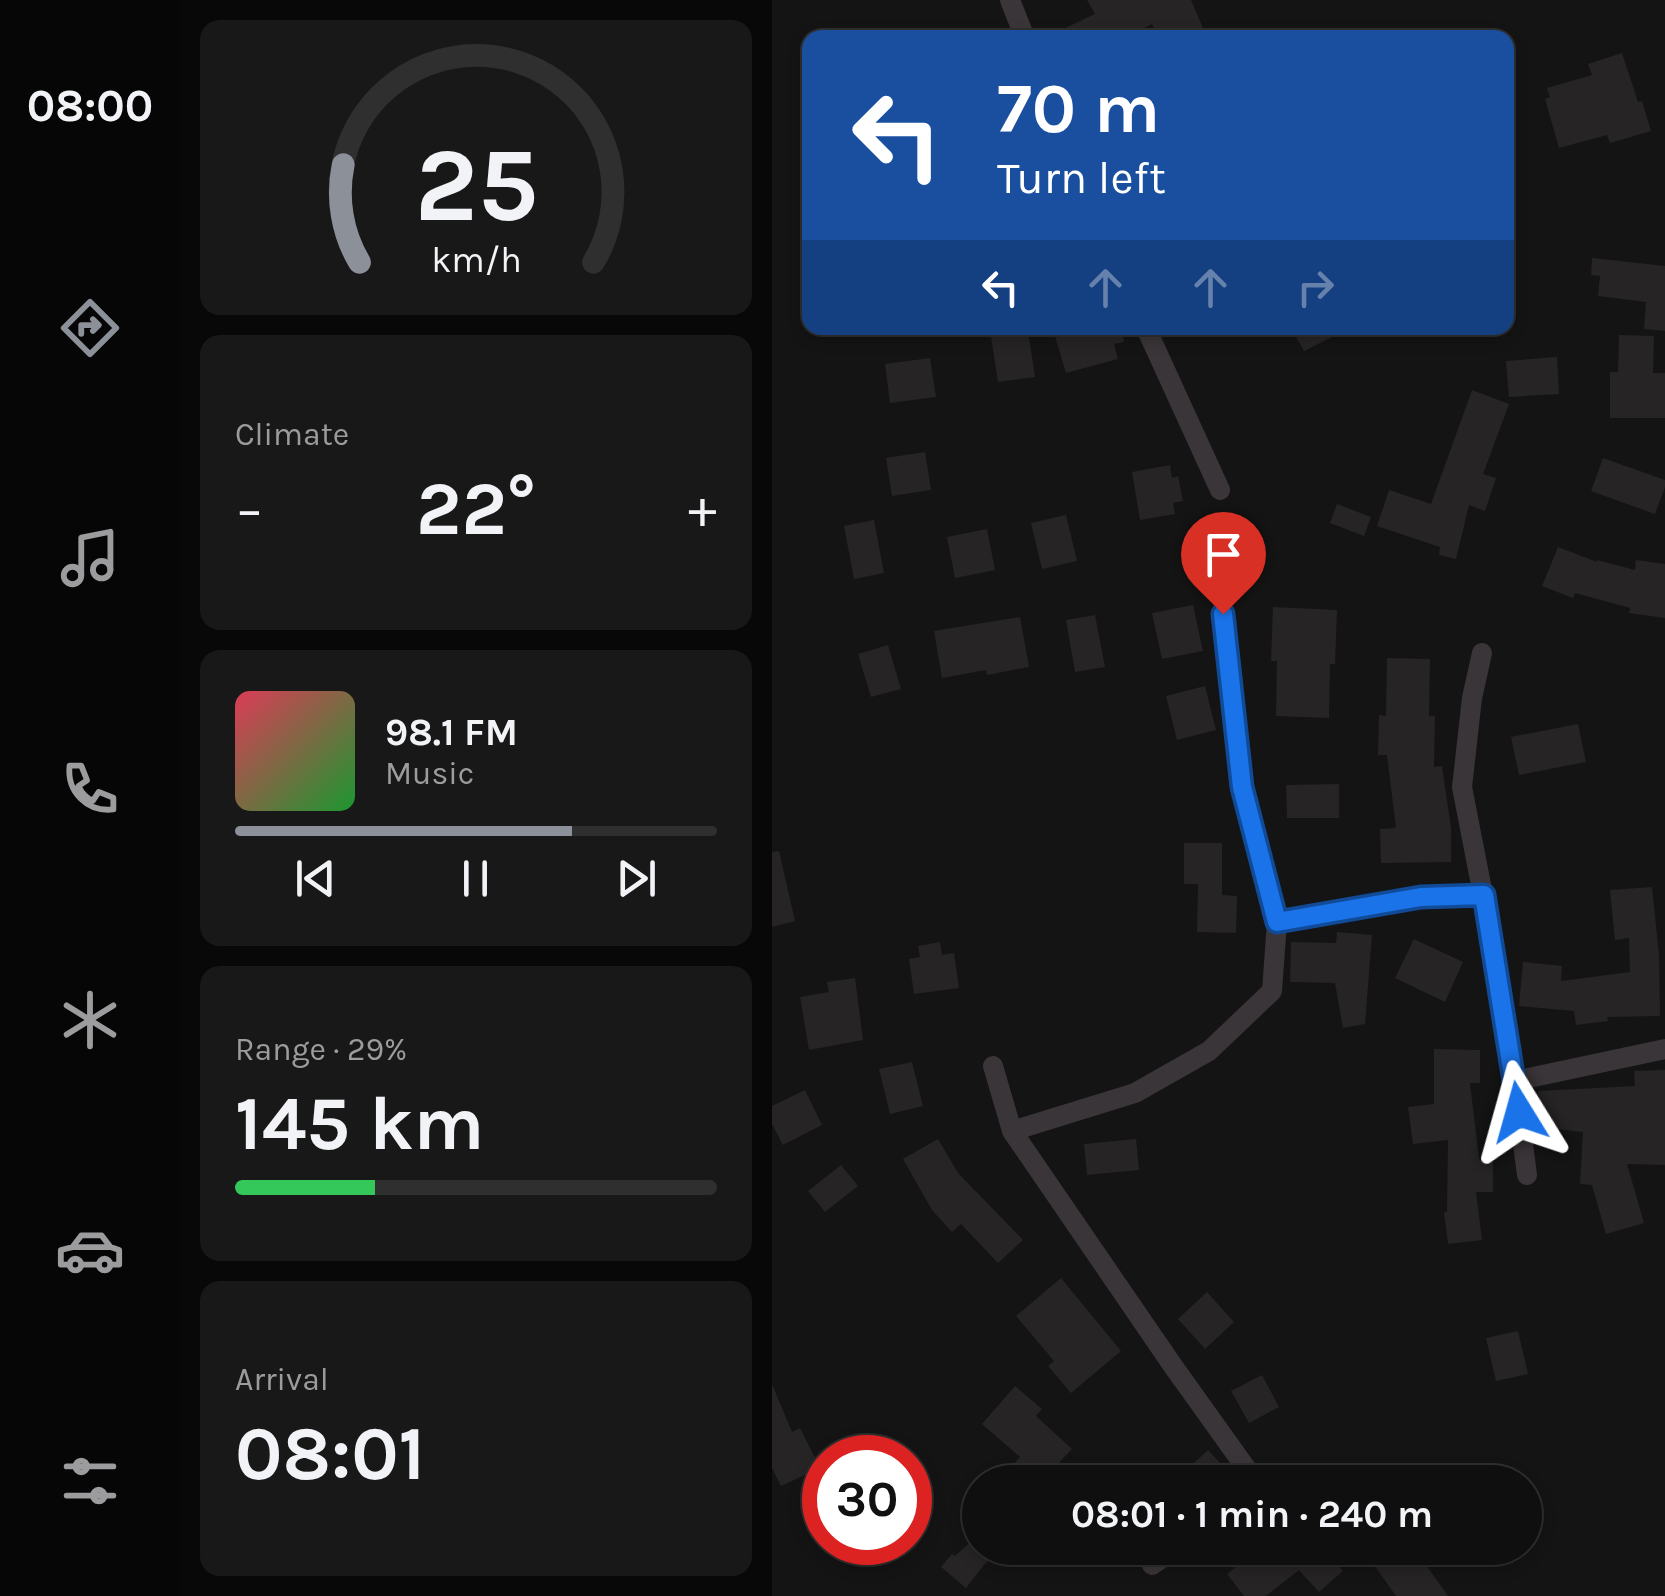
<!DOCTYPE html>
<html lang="en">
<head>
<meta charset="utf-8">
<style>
	body { margin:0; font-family:Karla,sans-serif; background:#191818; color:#f1f3f6; height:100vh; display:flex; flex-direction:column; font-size:38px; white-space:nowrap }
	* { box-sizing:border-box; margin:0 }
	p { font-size:32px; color:#9c9c9e }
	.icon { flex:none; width:55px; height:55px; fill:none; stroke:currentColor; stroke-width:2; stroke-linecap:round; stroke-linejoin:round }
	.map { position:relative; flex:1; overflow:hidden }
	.details { display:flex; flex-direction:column; gap:20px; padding:20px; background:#090808; width:592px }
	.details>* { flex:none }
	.guide { position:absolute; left:30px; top:30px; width:712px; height:305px; border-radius:20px; box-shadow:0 5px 15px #0003,0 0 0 2px #302f2f; background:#1a4fa0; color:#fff; overflow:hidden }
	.speed { position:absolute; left:30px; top:1435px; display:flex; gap:20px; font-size:50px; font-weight:700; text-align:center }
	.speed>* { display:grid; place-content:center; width:130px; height:130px; border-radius:50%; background:#100f0f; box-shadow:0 5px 15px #0003,0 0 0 2px #302f2f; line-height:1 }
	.speed .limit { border:15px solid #d22; background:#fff; color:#111 }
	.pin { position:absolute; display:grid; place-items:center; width:85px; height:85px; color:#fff; margin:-102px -42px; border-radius:50% 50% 50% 0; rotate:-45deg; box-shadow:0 0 10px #0007 }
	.pin .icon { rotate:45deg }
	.me { position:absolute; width:110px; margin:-55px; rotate:352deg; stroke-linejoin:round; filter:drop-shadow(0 0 8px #0008) }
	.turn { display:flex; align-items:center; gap:35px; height:210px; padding:0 30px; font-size:45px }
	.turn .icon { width:130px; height:130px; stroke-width:2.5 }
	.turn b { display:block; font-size:70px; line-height:85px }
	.lanes { display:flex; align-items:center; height:95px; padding:0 30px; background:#0003; justify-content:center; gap:50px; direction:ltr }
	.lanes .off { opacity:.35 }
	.big { font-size:75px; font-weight:700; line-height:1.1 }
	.details .card { flex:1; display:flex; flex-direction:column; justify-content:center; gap:15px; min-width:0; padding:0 35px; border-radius:20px; background:#191818 }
	.details .dial { align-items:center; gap:0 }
	.dial svg { height:260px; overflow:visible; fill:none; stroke:#302f2f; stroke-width:7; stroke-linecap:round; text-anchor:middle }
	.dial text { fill:#f1f3f6; stroke:none }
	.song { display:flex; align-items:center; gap:30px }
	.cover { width:120px; height:120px; border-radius:15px; background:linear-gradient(135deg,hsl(350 70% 55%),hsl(130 70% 35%)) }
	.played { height:10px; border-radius:5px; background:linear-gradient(90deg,#8c9099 70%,#302f2f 70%) }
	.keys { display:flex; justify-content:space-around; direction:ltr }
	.heat { display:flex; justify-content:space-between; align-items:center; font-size:55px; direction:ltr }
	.charge { height:15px; border-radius:8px; background:linear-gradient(90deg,#34c759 29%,#302f2f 0) }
	.trip { position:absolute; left:190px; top:1465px; width:580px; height:100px; border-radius:50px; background:#100f0f; box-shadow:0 5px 15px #0003,0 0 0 2px #302f2f; font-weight:700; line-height:100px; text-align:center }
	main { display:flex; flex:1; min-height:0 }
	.tab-bar { display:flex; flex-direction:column; width:180px; justify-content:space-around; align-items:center; background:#060606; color:#9c9c9e }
	.tab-bar .icon { width:70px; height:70px }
	.tab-bar .active { color:#8c9099 }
	.tab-bar b { font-size:45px; color:#f1f3f6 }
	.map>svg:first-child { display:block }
</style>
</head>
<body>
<main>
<nav class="tab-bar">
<b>08:00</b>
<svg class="icon active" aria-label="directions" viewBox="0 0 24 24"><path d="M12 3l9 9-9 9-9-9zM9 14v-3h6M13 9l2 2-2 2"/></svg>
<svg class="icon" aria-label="music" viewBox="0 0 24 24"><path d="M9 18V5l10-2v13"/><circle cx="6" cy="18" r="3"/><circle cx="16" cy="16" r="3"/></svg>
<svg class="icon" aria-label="phone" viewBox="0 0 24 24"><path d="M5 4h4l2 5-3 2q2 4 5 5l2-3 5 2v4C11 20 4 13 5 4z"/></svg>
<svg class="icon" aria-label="climate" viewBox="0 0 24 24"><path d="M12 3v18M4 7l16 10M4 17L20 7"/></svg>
<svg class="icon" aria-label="car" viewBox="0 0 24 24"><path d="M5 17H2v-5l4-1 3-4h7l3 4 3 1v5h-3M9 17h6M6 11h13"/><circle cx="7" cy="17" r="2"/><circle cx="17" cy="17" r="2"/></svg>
<svg class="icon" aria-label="filters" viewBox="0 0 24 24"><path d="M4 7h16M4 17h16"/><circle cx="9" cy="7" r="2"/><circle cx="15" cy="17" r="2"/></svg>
</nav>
<section class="details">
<div class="card dial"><svg viewBox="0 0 100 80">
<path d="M14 69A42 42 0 1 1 86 69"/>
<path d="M14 69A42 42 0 0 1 9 39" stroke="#8c9099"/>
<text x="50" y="56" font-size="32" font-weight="700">25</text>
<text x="50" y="72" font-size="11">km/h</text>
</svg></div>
<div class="card"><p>Climate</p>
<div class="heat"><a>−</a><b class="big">22°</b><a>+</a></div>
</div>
<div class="card">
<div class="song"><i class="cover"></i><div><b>98.1 FM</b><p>Music</p></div></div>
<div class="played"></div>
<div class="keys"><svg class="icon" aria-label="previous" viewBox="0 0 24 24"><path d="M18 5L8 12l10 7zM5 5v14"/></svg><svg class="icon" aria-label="pause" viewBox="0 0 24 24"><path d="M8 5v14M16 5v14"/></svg><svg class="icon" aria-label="next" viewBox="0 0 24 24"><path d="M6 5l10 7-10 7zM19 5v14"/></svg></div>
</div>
<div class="card"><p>Range · 29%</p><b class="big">145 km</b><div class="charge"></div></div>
<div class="card"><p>Arrival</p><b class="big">08:01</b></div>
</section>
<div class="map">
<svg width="893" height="1596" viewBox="0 0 893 1596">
	<rect width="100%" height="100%" fill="#151414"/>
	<path fill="#262425" d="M315,0h104l12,28 -22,10h-23l-6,-14 -27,14h-81l51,-24z
		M850,53l16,49 4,-1 9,30 -41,12 -3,-8 -48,13 -14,-49 5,-2 -3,-9 45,-13 -4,-11z
		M820,258l73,8v65l-21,-2 2,-27 -48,-6 2,-20 -9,-1z
		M302,328h47l3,14 -10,2 4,15 -52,14 -12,-40z
		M519,328h59l-46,23z
		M256,331l7,46 -37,5 -7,-45z
		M847,335l35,1 -1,37h12v45h-55v-46h8z
		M785,357l2,37 -50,3 -3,-36z
		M158,358l6,39 -46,6 -5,-39z
		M700,390l37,14 -26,70 13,4 -11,33 -16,-6 -13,54 -17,-4 1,-8 -63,-21 12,-36 42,14z
		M153,452l6,38 -39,6 -6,-38z
		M831,458l62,22v7l-10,27 -64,-23z
		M398,465l2,13 6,-2 5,25 -10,2 2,11 -35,6 -8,-48z
		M565,504l34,13 -7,19 -34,-13z
		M294,515l11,46 -35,8 -11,-46z
		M102,520l10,53 -30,6 -10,-53z
		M215,529l8,41 -40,8 -8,-41z
		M786,547l39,15v-2l38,10 1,-10 29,4v54l-36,-5 1,-5 -55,-15 -2,5 -31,-12z
		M421,605l10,46 -41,8 -10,-46z
		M501,607l64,3 -2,54h-5l-1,54 -53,-2 1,-55h-6z
		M323,615l10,52 -30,5 -9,-52z
		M248,617l9,50 -42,8 -1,-5 -44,8 -8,-47z
		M116,645l13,44 -30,8 -13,-43z
		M615,658l43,1 -1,57h6l-1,51 8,-1 9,62v34l-70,1 -1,-34 16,-1 -9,-73h-9l1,-40 7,1z
		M433,686l11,44 -39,10 -11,-44z
		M806,724l8,38 -67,13 -8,-38z
		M567,784v34h-52l-1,-33z
		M412,843h38v52l15,1 -1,37 -39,-1 1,-48h-14z
		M7,851l16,70 -23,6v-75z
		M880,887l7,68 1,61 -53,1 1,4 -32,4 -2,-14 -55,-5 4,-44 39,4 -1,15 69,-9 -1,-34 -14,2 -5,-50z
		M565,932l35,3 -7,89 -22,4 -8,-45 -45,-1 1,-40 45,1z
		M642,939l49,23 -18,40 -50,-24z
		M168,942l2,13 12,-2 5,35 -45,6 -5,-35 11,-2 -2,-11z
		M83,978l8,62 -54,10 -9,-53 29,-5 -2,-10z
		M662,1049l46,1v33h-10l9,76h14v33h-17l6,48 -34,4 -4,-32h3l1,-72 -35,4 -5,-37 26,-3z
		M140,1062l11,44 -33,8 -11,-45z
		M893,1070v95l-38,-1 17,59 -38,11 -14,-49 -12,-1 3,-52 -48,-5 3,-36 97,-5 -1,-15z
		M33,1090l17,35 -39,20 -11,-21v-18z
		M166,1139l20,34 65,67 -25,23 -37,-39 -9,8 -20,-22 -29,-51z
		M364,1139l3,31 -52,5 -3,-31z
		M69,1165l17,21 -33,26 -17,-21z
		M289,1278l60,73 -50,42 -23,-27 6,-5 -38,-45z
		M435,1292l27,30 -29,27 -27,-30z
		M746,1331l10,43 -32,7 -10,-43z
		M490,1375l17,32 -30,16 -18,-32z
		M0,1384l20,48 8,-4 20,40 -39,18 -9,-18z
		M243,1386l27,23 -6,7 36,33 -31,33h-11l-18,-16 8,-9 -38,-33z
		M436,1450l30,32h-65z
		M208,1533v15h22l-18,17 -18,23 -25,-21 11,-13 3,2z
		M488,1548h62l21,23 -24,21 -20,-22 -33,26h-22l-17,-22z
		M590,1548h52l34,48h-52z"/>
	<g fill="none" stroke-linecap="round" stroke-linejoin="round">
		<path stroke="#3a3538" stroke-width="20" d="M238,0l15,38
			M374,328l74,162
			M710,653l-10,45 -10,89 21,108 32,186 12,94
			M505,922l144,-25 62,-2
			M221,1066l19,65 161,235 83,116
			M743,1081l150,-32
			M240,1131l123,-38 74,-42 63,-60 5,-69 -35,-135 -19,-173
			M380,1565l25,-17"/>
	</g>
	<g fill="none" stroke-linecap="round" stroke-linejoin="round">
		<defs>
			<path id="route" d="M451,614l19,173 35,135 144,-25 63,-2 35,217"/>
		</defs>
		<use href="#route" stroke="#114b97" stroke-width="25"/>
		<use href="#route" stroke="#1a73e8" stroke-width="18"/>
	</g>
</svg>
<div class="speed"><div class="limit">30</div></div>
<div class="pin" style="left:451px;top:614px;background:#d93025"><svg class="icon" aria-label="arrive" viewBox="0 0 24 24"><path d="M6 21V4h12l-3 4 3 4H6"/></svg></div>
<svg class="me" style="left:747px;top:1112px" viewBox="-20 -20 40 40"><path d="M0-17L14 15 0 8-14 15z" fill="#1a73e8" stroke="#fff" stroke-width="4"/></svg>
<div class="trip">08:01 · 1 min · 240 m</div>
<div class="guide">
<div class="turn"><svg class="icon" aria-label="left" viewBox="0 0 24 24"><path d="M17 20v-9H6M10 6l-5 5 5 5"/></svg><div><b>70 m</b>Turn left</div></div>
<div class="lanes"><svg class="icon" aria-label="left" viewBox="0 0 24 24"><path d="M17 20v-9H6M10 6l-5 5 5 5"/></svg><svg class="icon off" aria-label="ahead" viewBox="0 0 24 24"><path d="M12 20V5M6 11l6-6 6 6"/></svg><svg class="icon off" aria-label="ahead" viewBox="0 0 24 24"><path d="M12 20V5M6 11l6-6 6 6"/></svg><svg class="icon off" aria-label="right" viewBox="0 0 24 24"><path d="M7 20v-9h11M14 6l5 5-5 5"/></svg></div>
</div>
</div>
</main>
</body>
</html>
